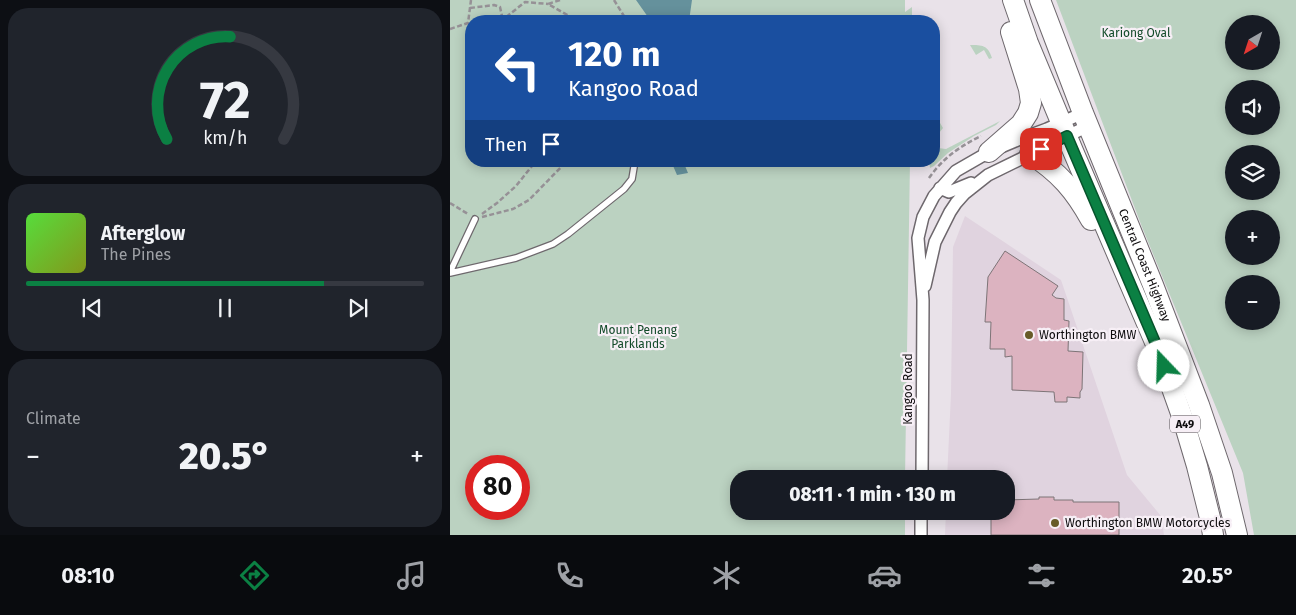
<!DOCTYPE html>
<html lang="en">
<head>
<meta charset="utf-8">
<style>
	body { margin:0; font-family:"Fira Sans",sans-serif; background:#20242c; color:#f1f3f6; height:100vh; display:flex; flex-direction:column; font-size:19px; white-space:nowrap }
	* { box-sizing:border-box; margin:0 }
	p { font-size:16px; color:#9ea1a6 }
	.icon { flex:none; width:28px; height:28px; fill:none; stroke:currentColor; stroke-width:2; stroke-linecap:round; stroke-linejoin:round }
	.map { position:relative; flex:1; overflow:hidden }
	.drawer { display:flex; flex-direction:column; gap:8px; padding:8px; background:#0d0f14; width:450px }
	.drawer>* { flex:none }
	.guide { position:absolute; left:15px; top:15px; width:475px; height:152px; border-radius:20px; box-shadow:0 2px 12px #0003; background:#1a4fa0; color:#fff; overflow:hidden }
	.needle { width:32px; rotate:219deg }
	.buttons { position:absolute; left:775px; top:15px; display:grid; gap:10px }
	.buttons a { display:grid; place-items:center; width:55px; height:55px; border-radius:50%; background:#171b24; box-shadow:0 2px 12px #0003; font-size:25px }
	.speed { position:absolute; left:15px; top:455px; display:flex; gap:10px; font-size:25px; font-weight:700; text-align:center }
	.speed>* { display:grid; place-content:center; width:65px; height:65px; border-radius:50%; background:#171b24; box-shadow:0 2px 12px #0003; line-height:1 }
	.speed .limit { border:8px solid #d22; background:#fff; color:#111 }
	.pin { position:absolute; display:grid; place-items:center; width:42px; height:42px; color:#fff; margin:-21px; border-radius:10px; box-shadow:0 2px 8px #0006 }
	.me { position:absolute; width:55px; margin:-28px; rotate:339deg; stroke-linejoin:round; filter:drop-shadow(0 0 4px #0008) }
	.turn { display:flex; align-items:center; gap:18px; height:105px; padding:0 20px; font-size:22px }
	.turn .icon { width:65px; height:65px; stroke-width:2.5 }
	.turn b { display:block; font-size:35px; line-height:42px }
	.then { display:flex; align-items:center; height:48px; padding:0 20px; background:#0003; gap:10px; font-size:19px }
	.big { font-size:38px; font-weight:800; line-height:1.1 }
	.drawer .card { flex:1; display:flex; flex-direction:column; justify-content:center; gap:8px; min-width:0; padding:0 18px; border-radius:20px; background:#20242c }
	.drawer .dial { align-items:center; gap:0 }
	.dial svg { height:130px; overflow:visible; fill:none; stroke:#363941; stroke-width:7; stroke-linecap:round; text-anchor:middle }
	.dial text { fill:#f1f3f6; stroke:none }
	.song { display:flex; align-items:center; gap:15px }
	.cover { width:60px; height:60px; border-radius:8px; background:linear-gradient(135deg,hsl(110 70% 55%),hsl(70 70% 35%)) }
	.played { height:5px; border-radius:2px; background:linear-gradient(90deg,#0b8043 75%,#363941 75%) }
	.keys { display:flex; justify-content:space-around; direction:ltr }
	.heat { display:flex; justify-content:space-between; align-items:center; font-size:28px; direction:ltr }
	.trip { position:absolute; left:280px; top:470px; width:285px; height:50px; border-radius:20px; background:#171b24; box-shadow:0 2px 12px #0003; font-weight:800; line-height:50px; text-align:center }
	.tabs { display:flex; height:80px; justify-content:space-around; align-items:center; background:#090b0e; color:#9ea1a6 }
	.tabs .icon { width:35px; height:35px }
	.tabs .selected { color:#0b8043 }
	.tabs b { font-size:22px; color:#f1f3f6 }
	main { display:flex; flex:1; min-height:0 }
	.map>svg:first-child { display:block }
</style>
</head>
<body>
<main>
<section class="drawer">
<div class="card dial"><svg viewBox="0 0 100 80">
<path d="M14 69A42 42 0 1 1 86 69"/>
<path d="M14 69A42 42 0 0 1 53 6" stroke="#0b8043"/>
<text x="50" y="56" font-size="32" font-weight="700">72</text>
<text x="50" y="72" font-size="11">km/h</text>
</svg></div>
<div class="card">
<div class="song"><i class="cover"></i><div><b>Afterglow</b><p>The Pines</p></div></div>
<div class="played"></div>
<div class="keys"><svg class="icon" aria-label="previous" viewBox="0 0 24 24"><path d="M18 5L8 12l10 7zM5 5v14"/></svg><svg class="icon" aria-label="pause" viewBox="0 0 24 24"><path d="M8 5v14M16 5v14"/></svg><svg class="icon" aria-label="next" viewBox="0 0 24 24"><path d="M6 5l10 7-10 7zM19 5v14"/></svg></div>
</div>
<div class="card"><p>Climate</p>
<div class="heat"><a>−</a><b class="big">20.5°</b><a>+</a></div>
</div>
</section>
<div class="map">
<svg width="846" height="535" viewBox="0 0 846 535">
	<rect width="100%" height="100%" fill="#e9e2e9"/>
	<path fill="#e0d3df" d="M515,216l96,64 66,195 34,41 3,19h-219l1,-24h60v-32h-59l4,-85 2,-147z"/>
	<path fill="#bbd2c1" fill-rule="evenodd" d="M0,0h455v12l7,-5v14h-441v140h439l-5,318h-166v32h166v24h-455zM26,466h43v43h-43z
		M606,0h240v535h-42l-11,-62 -101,-246zM784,24h37v37h-37zM784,89h37v37h-37zM784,154h37v37h-37zM784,219h37v37h-37zM784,284h37v37h-37z
		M520,45c12,0 18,0 22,13l-3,1 -5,-9 -8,5z
		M486,116l7,12 -4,5 -5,2v-17z
		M550,121l-4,4 -22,11 -26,17 -14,13 -4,2 -1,-7h5v-12l4,-1 8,1z"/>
	<path fill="#65919c" d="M186,0h56l-3,21h-42l1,-4z
		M221,161h12l5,12 -11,2z"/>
	<path fill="#dcb3c0" stroke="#7d7477" d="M555,251l53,35 -6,9 4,3 8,1v21l5,1 -1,30 15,1 -1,37 -2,3v6l-13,-1v5h-12l-1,-10 -42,-2v-34l-7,1v-8h-15l1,-27h-6l3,-45z
		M589,497h15v3h19v2h46v33h-128v-24h15v-11l33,-1z"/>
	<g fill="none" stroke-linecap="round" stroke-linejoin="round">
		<defs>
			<path id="lane" d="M0,272l25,-53
				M0,273l66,-15 37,-14 15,-10 56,-45 8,-10 3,-18"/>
			<path id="street" d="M490,188l9,4 22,-9
				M475,286l10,-44 15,-30 6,-9 8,-9 24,-19 100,-49
				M472,479l1,-179 -5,-62 5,-21 11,-21 22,-25 33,-19 31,-13 27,-10 36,-16
				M471,535v-24"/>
			<g id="highway">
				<path d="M563,0l15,43 45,108 85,198 25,70 14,47 14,56 2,13"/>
				<path id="s1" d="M590,0l43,113 70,172 46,120 23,68 15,62"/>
				<path d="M539,152l32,-28 7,-11 3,-10 -2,-14 -18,-57"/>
				<path d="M580,154c29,18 45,37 61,66"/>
			</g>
		</defs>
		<use href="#lane" stroke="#6e686d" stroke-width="8"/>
		<use href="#street" stroke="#6e686d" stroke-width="14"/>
		<use href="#highway" stroke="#6e686d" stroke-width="22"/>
		<path stroke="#969196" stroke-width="2.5" stroke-dasharray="5 2.5" stroke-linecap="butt" d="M110,0l-12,4 30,17
			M164,0l13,21
			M20,8l24,-3 6,2 2,9 3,2 20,-16 23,2
			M0,29l18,-6 3,-23
			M479,178c13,-19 31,-32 52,-42
			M0,203l18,11
			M32,214l15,-11 19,-17 20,-25
			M32,217l31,-8 16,-9 38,-39"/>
		<use href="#lane" stroke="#fff" stroke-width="5.5"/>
		<use href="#street" stroke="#fff" stroke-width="11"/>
		<use href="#highway" stroke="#fff" stroke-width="20"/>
	</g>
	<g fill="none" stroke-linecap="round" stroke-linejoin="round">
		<defs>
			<path id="route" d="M591,149l26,-13 91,213 6,17"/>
		</defs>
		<use href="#route" stroke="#07532c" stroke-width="12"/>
		<use href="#route" stroke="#0b8043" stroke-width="9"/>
	</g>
	<g fill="#675b27" stroke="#f7eff6" stroke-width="2">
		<circle cx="579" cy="335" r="5"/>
		<circle cx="605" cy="523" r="5"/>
	</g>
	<g text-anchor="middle" stroke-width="4.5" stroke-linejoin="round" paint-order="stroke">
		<rect fill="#f7eff6" stroke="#534f53" stroke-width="1" x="720" y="415.5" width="30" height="17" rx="4"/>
		<g font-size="11" font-weight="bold" fill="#0d0b0d">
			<text x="735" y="428">A49</text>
		</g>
		<g font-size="12" fill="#124a29" stroke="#f7eff6">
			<text x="686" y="37">Kariong Oval</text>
			<text x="188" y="334">Mount Penang<tspan x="188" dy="14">Parklands</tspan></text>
		</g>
		<g font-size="12" fill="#0d0b0d" stroke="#f7eff6">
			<text dy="4" stroke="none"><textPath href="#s1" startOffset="285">Central Coast Highway</textPath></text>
			<text transform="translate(458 389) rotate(-90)" y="4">Kangoo Road</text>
		</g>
		<g font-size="12" fill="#0d0b0d" stroke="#f7eff6" text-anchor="start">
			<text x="589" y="339">Worthington BMW</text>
			<text x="615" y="527">Worthington BMW Motorcycles</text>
		</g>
	</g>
</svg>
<div class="buttons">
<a><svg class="needle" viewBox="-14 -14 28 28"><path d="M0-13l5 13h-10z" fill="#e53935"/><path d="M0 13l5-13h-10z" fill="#9ea1a6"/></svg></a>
<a><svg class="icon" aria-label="sound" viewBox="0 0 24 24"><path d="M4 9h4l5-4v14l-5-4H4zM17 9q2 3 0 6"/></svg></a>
<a><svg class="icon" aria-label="layers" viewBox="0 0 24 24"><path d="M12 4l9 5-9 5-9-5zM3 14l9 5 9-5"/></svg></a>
<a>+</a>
<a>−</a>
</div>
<div class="speed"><div class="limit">80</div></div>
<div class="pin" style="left:591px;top:149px;background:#d93025"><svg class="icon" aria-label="arrive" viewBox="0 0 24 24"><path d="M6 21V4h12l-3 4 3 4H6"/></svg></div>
<svg class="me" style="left:714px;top:366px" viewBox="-20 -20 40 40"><circle r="19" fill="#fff"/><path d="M0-13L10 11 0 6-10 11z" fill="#0b8043"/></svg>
<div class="trip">08:11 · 1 min · 130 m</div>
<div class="guide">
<div class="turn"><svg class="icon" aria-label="left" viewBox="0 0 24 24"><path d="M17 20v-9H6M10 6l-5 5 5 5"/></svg><div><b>120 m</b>Kangoo Road</div></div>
<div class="then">Then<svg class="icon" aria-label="arrive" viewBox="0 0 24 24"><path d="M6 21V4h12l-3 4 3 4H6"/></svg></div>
</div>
</div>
</main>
<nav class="tabs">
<b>08:10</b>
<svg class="icon selected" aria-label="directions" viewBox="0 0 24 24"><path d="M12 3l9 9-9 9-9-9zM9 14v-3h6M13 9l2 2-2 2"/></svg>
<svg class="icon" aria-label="music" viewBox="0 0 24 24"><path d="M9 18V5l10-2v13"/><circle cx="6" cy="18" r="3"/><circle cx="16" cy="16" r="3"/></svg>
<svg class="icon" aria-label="phone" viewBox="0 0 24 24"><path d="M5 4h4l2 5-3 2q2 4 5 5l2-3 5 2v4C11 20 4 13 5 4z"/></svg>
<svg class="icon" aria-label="climate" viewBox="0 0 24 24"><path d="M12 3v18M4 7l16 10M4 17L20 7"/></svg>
<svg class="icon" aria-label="car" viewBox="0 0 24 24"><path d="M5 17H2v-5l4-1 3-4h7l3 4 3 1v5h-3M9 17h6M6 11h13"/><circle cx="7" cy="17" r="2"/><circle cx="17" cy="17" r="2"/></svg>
<svg class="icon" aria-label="filters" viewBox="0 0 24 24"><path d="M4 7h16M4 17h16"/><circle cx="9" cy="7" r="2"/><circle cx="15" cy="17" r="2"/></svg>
<b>20.5°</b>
</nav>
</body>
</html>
